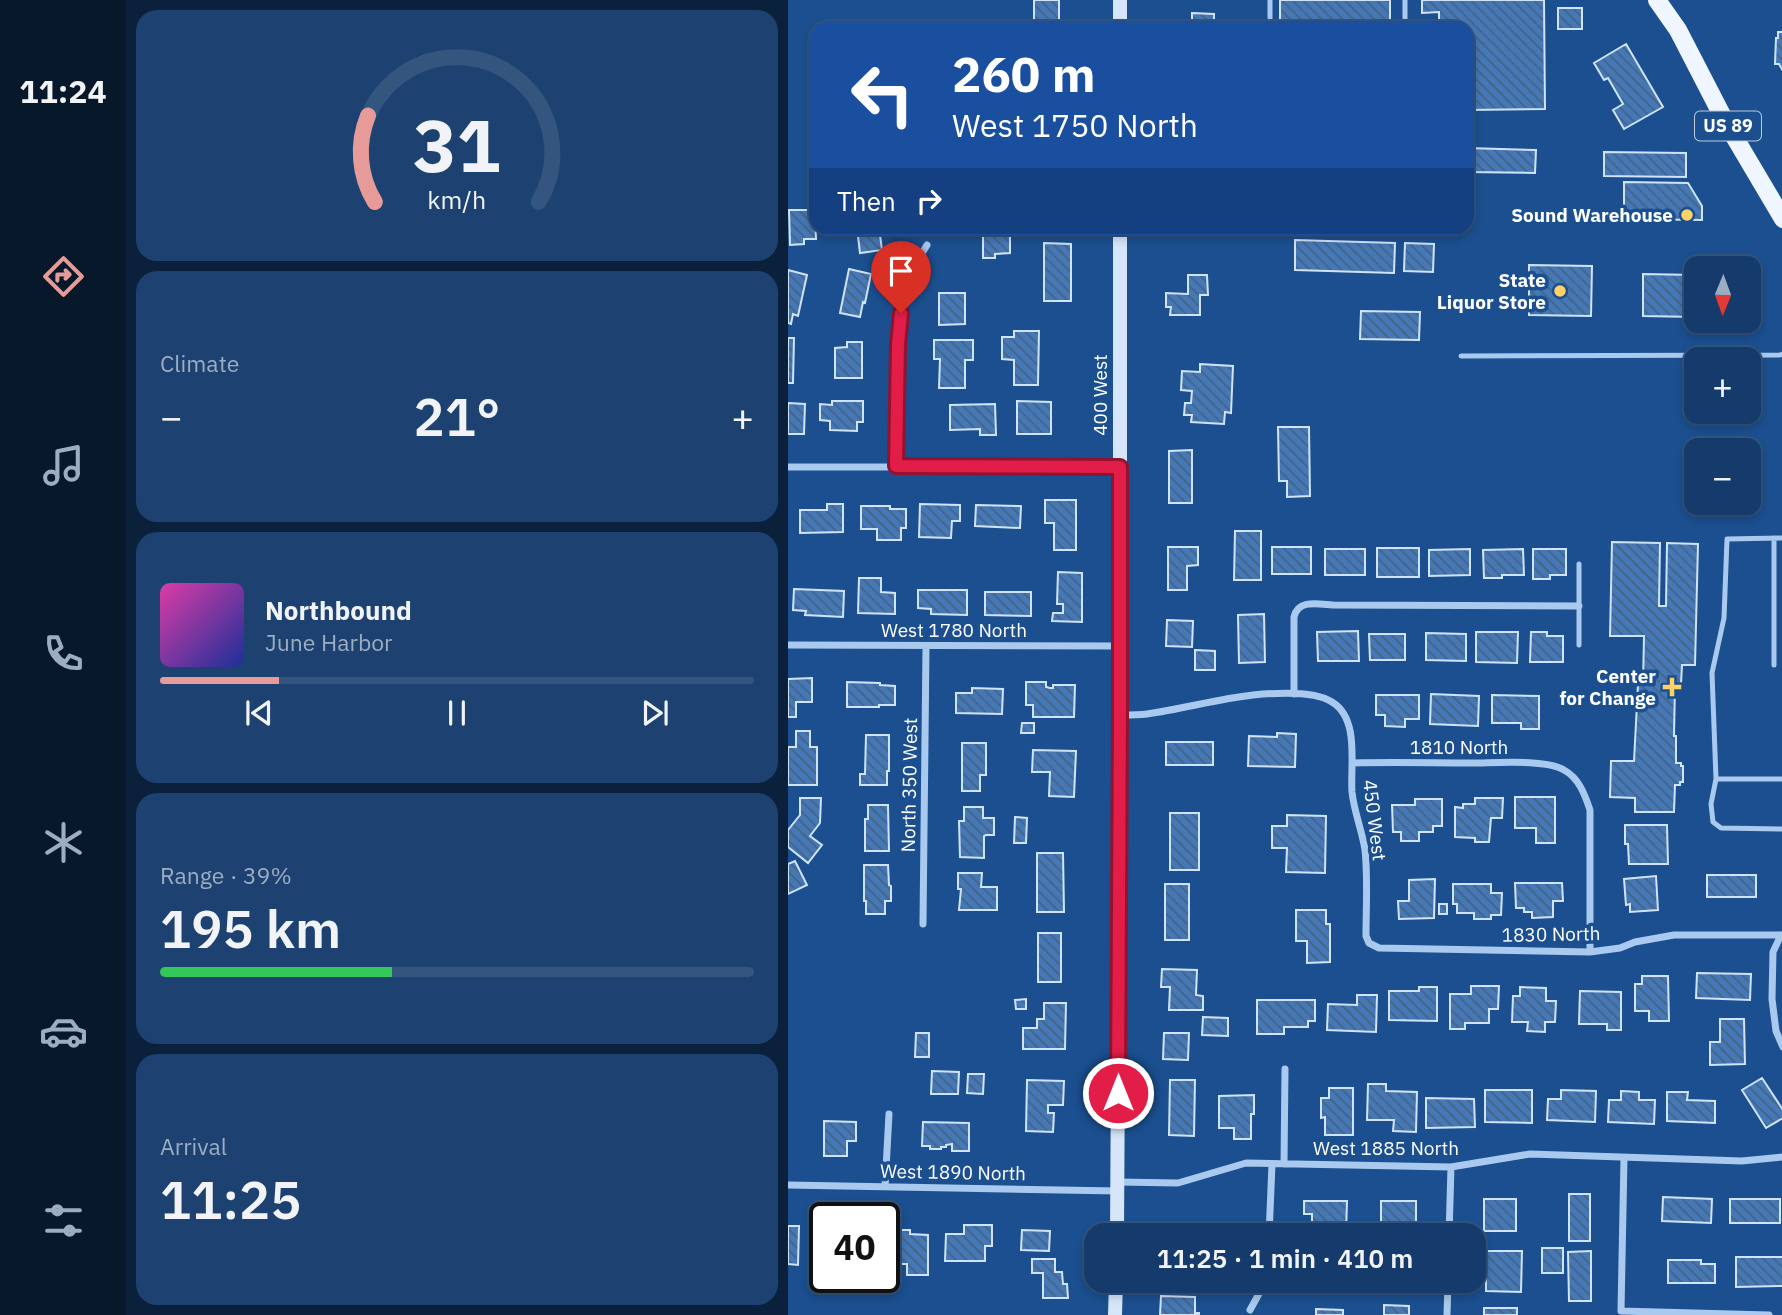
<!DOCTYPE html>
<html lang="en">
<head>
<meta charset="utf-8">
<style>
	body { margin:0; font-family:"IBM Plex Sans",sans-serif; background:#1d4271; color:#f1f3f6; height:100vh; display:flex; flex-direction:column; font-size:26px; white-space:nowrap }
	* { box-sizing:border-box; margin:0 }
	p { font-size:23px; color:#9dadc1 }
	.icon { flex:none; width:38px; height:38px; fill:none; stroke:currentColor; stroke-width:2; stroke-linecap:round; stroke-linejoin:round }
	.map { position:relative; flex:1; overflow:hidden }
	.side { display:flex; flex-direction:column; gap:10px; padding:10px; background:#0b203b; width:662px }
	.side>* { flex:none }
	.hud { position:absolute; left:21px; top:21px; width:665px; height:214px; border-radius:21px; box-shadow:0 4px 10px #0003,0 0 0 2px #33557e; background:#1a4fa0; color:#fff; overflow:hidden }
	.needle { width:46px; rotate:181deg }
	.buttons { position:absolute; left:896px; top:256px; display:grid; gap:14px }
	.buttons a { display:grid; place-items:center; width:77px; height:77px; border-radius:14px; background:#143b6b; box-shadow:0 4px 10px #0003,0 0 0 2px #33557e; font-size:35px }
	.speed { position:absolute; left:21px; top:1202px; display:flex; gap:14px; font-size:35px; font-weight:700; text-align:center }
	.speed>* { display:grid; place-content:center; width:91px; height:91px; border-radius:50%; background:#143b6b; box-shadow:0 4px 10px #0003,0 0 0 2px #33557e; line-height:1 }
	.speed .limit { border:4px solid #111; border-radius:10px; background:#fff; color:#111 }
	.pin { position:absolute; display:grid; place-items:center; width:60px; height:60px; color:#fff; margin:-72px -30px; border-radius:50% 50% 50% 0; rotate:-45deg; box-shadow:0 0 7px #0007 }
	.pin .icon { rotate:45deg }
	.me { position:absolute; width:77px; margin:-38px; rotate:0deg; stroke-linejoin:round; filter:drop-shadow(0 0 5px #0008) }
	.turn { display:flex; align-items:center; gap:24px; height:147px; padding:0 28px; font-size:32px }
	.turn .icon { width:91px; height:91px; stroke-width:2.5 }
	.turn b { display:block; font-size:49px; line-height:60px }
	.then { display:flex; align-items:center; height:66px; padding:0 28px; background:#0003; gap:14px; font-size:26px }
	.big { font-size:52px; font-weight:600; line-height:1.1 }
	.side .tile { flex:1; display:flex; flex-direction:column; justify-content:center; gap:10px; min-width:0; padding:0 24px; border-radius:21px; background:#1d4271 }
	.side .dial { align-items:center; gap:0 }
	.dial svg { height:182px; overflow:visible; fill:none; stroke:#33557e; stroke-width:7; stroke-linecap:round; text-anchor:middle }
	.dial text { fill:#f1f3f6; stroke:none }
	.song { display:flex; align-items:center; gap:21px }
	.cover { width:84px; height:84px; border-radius:10px; background:linear-gradient(135deg,hsl(320 70% 55%),hsl(230 70% 35%)) }
	.played { height:7px; border-radius:4px; background:linear-gradient(90deg,#e69b98 20%,#33557e 20%) }
	.keys { display:flex; justify-content:space-around; direction:ltr }
	.heat { display:flex; justify-content:space-between; align-items:center; font-size:38px; direction:ltr }
	.charge { height:10px; border-radius:5px; background:linear-gradient(90deg,#34c759 39%,#33557e 0) }
	.trip { position:absolute; left:296px; top:1223px; width:402px; height:70px; border-radius:21px; background:#143b6b; box-shadow:0 4px 10px #0003,0 0 0 2px #33557e; font-weight:600; line-height:70px; text-align:center }
	main { display:flex; flex:1; min-height:0 }
	.tab-bar { display:flex; flex-direction:column; width:126px; justify-content:space-around; align-items:center; background:#08182b; color:#9dadc1 }
	.tab-bar .icon { width:49px; height:49px }
	.tab-bar .current { color:#e69b98 }
	.tab-bar b { font-size:32px; color:#f1f3f6 }
	.map>svg:first-child { display:block }
</style>
</head>
<body>
<main>
<nav class="tab-bar">
<b>11:24</b>
<svg class="icon current" aria-label="directions" viewBox="0 0 24 24"><path d="M12 3l9 9-9 9-9-9zM9 14v-3h6M13 9l2 2-2 2"/></svg>
<svg class="icon" aria-label="music" viewBox="0 0 24 24"><path d="M9 18V5l10-2v13"/><circle cx="6" cy="18" r="3"/><circle cx="16" cy="16" r="3"/></svg>
<svg class="icon" aria-label="phone" viewBox="0 0 24 24"><path d="M5 4h4l2 5-3 2q2 4 5 5l2-3 5 2v4C11 20 4 13 5 4z"/></svg>
<svg class="icon" aria-label="climate" viewBox="0 0 24 24"><path d="M12 3v18M4 7l16 10M4 17L20 7"/></svg>
<svg class="icon" aria-label="car" viewBox="0 0 24 24"><path d="M5 17H2v-5l4-1 3-4h7l3 4 3 1v5h-3M9 17h6M6 11h13"/><circle cx="7" cy="17" r="2"/><circle cx="17" cy="17" r="2"/></svg>
<svg class="icon" aria-label="filters" viewBox="0 0 24 24"><path d="M4 7h16M4 17h16"/><circle cx="9" cy="7" r="2"/><circle cx="15" cy="17" r="2"/></svg>
</nav>
<section class="side">
<div class="tile dial"><svg viewBox="0 0 100 80">
<path d="M14 69A42 42 0 1 1 86 69"/>
<path d="M14 69A42 42 0 0 1 11 31" stroke="#e69b98"/>
<text x="50" y="56" font-size="32" font-weight="700">31</text>
<text x="50" y="72" font-size="11">km/h</text>
</svg></div>
<div class="tile"><p>Climate</p>
<div class="heat"><a>−</a><b class="big">21°</b><a>+</a></div>
</div>
<div class="tile">
<div class="song"><i class="cover"></i><div><b>Northbound</b><p>June Harbor</p></div></div>
<div class="played"></div>
<div class="keys"><svg class="icon" aria-label="previous" viewBox="0 0 24 24"><path d="M18 5L8 12l10 7zM5 5v14"/></svg><svg class="icon" aria-label="pause" viewBox="0 0 24 24"><path d="M8 5v14M16 5v14"/></svg><svg class="icon" aria-label="next" viewBox="0 0 24 24"><path d="M6 5l10 7-10 7zM19 5v14"/></svg></div>
</div>
<div class="tile"><p>Range · 39%</p><b class="big">195 km</b><div class="charge"></div></div>
<div class="tile"><p>Arrival</p><b class="big">11:25</b></div>
</section>
<div class="map">
<svg width="995" height="1315" viewBox="0 0 995 1315">
	<defs>
		<pattern id="building-back-hatch" width="6" height="6" patternUnits="userSpaceOnUse" patternTransform="scale(1.75)"><rect width="6" height="6" fill="#4478b7"/><path d="M-1 5l2 2M0 0l6 6M5-1l2 2" fill="none" stroke="#486282"/></pattern>
	</defs>
	<rect width="100%" height="100%" fill="#1b4f8f"/>
	<path fill="url(#building-back-hatch)" stroke="#cfe3fa" stroke-width="2" d="M246,0h25v28h-25z
		M492,0h110v28h-110z
		M634,0h122l1,109 -78,1v-82h-28v-16l-17,1z
		M770,8h24v21h-24z
		M404,13l22,1v11l-22,-1z
		M385,23l24,1v4h-24z
		M990,32h5v39l-4,-7h-4l1,-26h2z
		M838,44l37,63 -39,22 -11,-19 10,-6 -15,-26 -4,2 -10,-17z
		M679,148l69,2 -1,23 -68,-1z
		M816,152l82,1v24l-82,-1z
		M836,182l64,1 14,23v14l-78,-1z
		M1,210h26l1,29h-12v5l-14,1z
		M69,228h22l3,22 -22,3z
		M195,228l27,1v24l-15,1v4h-12z
		M507,240l100,3 -1,30 -99,-3z
		M256,243l27,1v57h-27z
		M617,243l29,1 -1,28 -29,-1z
		M741,265l63,1 -1,50 -62,-1z
		M61,269l22,5 -6,29 -2,-1 -3,15 -20,-4z
		M0,270l19,5 -9,41 -5,-2 -2,10 -3,-1z
		M855,274l53,1v42l-53,-1z
		M400,275h19l1,20h-8v20h-30l1,-8h-5v-14l22,1z
		M961,289l10,17v12h-10z
		M151,293h26v31l-26,1z
		M573,311l59,1 -1,28 -59,-1z
		M226,331h25l-1,54h-24v-25l-12,-1v-22h12z
		M0,338h6l-1,45h-5z
		M146,340h39v20h-8v28h-26l1,-29h-6z
		M59,342h15v36h-27v-30l12,-1z
		M412,364l33,2 -2,47 -6,-1 -1,12 -33,-2 1,-7h-8l1,-12h6l1,-12 -11,-1 1,-19 18,1z
		M44,401h31v21h-6v9l-27,-1v-9l-10,-1v-16l12,1z
		M229,401l34,1v32h-34z
		M0,403l17,1 -1,30h-16z
		M207,404l1,31h-16v-6l-30,1v-25z
		M490,427h31l1,69 -23,1v-16h-8z
		M404,450v53h-23v-52z
		M257,500h31v50h-22v-27h-9z
		M39,504h16v28l-43,1v-23h27z
		M132,504l40,1v16h-8l-1,17 -32,-1z
		M188,505l45,1 -1,22 -45,-2z
		M73,506h29v3h16v19h-5v12h-24v-11h-16z
		M447,531h26v49h-27z
		M824,542l48,1 -1,63h7l1,-63 31,1 -3,121h-13l-1,19 -21,-1 15,2 -1,51h2v27h5v3h2v16h-3v3h-5l-1,27h-39v-14l-25,-1 1,-36h23l4,-77h5l1,-48h-34z
		M380,547h30v18l-11,1v24h-19z
		M484,547h39v27h-39z
		M589,548h42v29h-42z
		M537,549h40v26h-40z
		M682,549v26l-41,1v-26z
		M735,549l1,26h-22v3h-18l-1,-28z
		M745,549h33v26h-16v4h-17z
		M270,572l24,1v49l-30,-1 1,-8h10v-9h-6z
		M71,578h22v14l14,1v21l-37,-1z
		M6,589l50,2 -1,26 -38,-2 1,-4 -13,-1z
		M130,590h49v25l-36,-1v-5l-13,-1z
		M197,592h46v24l-46,-1z
		M476,614l1,48 -26,1 -1,-48z
		M379,620l26,1 -1,26 -26,-1z
		M570,631l1,30h-41l-1,-29z
		M688,632h42l-1,31 -41,-1z
		M743,632h16v4h16v26h-33z
		M638,633l40,1v27l-40,-1z
		M581,634h36v26h-35z
		M407,650l20,1v19h-20z
		M24,678v24h-16v15h-8v-38z
		M59,682l33,1v2l15,1v19h-16v2h-32z
		M238,682h20v5l4,1h3v-3h22l-1,32h-41v-12h-7z
		M184,688l31,1 -1,25 -46,-1v-20h16z
		M643,694l48,2 -1,30 -48,-2z
		M588,695h43v24h-14v8l-20,-1v-11h-9z
		M704,695l47,1v33h-18v-6h-29z
		M234,723h12v10h-13z
		M8,731h14v16h7v38h-29v-38h8z
		M489,733l19,1 -1,33 -47,-1 1,-30 28,1z
		M78,735h23v36h-2v14h-27v-11h5z
		M378,742h47v23h-47z
		M174,743h24v32h-6v16h-18z
		M245,750l43,1 -2,46 -25,-1 1,-24h-18z
		M727,797h40v46h-19v-15h-21z
		M12,798h21l-1,25 -10,13 12,9 -14,18 -20,-16v-17l12,-15z
		M687,798h28l-1,20h-11l-2,24h-14v-4l-20,-1v-30l8,1v-4h12z
		M627,799h27v27h-9v6h-14v9h-18v-9h-8l-1,-27h23z
		M80,805h20l1,46h-24v-32h3z
		M176,807h19v11h11v17h-8l-2,1v22l-24,-1 -1,-36h5z
		M382,813h29v57h-29z
		M499,815l39,1 -1,57 -39,-1 1,-24h-15v-22h15z
		M227,817l12,1 -1,25h-12z
		M837,825h42l1,39h-39l-1,-20h-3z
		M249,853h26l1,59h-27z
		M7,861l12,24 -19,9v-30z
		M76,865h24l1,20 2,1v15h-6v13h-19v-13h-2z
		M170,873h24l-1,14h16v23h-38l2,-21h-3z
		M919,875h49v22h-49z
		M868,876l2,34 -28,2v-8l-4,1 -2,-26z
		M647,879l-1,39 -35,1 -1,-18h11v-21z
		M727,883h47l1,18h-10v16l-21,1v-6h-8v-4h-8z
		M377,884h24v56h-24z
		M665,884h38v9h11l-1,22h-10v4h-17v-6h-17v-9h-4z
		M651,904h8v10h-8z
		M508,910h30v14h4v38l-23,1v-22h-11z
		M250,933h23v49h-23z
		M374,969l35,1 -1,25 7,1v14h-34l1,-23h-9z
		M909,973l54,1 -1,26 -54,-2z
		M854,976h26l1,45h-20v-10h-14v-27h7z
		M683,986h28l-1,23h-9v14h-24v6h-15v-35h21z
		M631,987h18v34l-48,-1v-29h30z
		M732,987l26,1v13h10l-1,21h-10v10l-18,-1 1,-9h-16l1,-26h7z
		M792,991l41,1v38h-14v-6h-28z
		M569,995h20l-1,37 -49,-2 1,-26 29,1z
		M238,999v10h-10l-1,-9z
		M469,1000h58v21h-7v6h-24v7h-27z
		M256,1003h22l-1,46h-42v-21h14v-9h7z
		M415,1017l25,1v18l-26,-1z
		M932,1019h24l1,45 -35,1v-23h10z
		M128,1033h13v24h-14z
		M376,1033h25l-1,27 -25,-1z
		M144,1071l27,1 -1,22h-27z
		M180,1074h16l-1,20 -16,-1z
		M974,1078l21,32v8l-17,10 -24,-38z
		M239,1080l37,1 -1,24h-15v8h6l-1,19 -27,-1z
		M382,1080h25l-1,56 -25,-1z
		M580,1084h18v7l31,1 -1,40 -23,-1 1,-11h-27z
		M541,1088h24v47h-28v-18l-4,1v-20h8z
		M697,1090h47v33l-47,-1z
		M773,1090l35,1 -1,31 -48,-2 1,-21h13z
		M833,1091l18,1v8h16l-1,24 -46,-2 1,-22h12z
		M879,1092h21l-1,8 28,1v22l-48,-2z
		M466,1095v19h-3v25h-17v-11h-15v-32z
		M638,1098l48,1 1,28 -49,1z
		M36,1121l32,1v19h-9v15h-23z
		M135,1122l46,1v28h-17v-7l-6,1v2h-5v2h-11v-3h-8z
		M781,1194h21v47h-21z
		M875,1197l49,2 -1,24 -49,-2z
		M696,1199h32v32h-32z
		M942,1199h50v24h-50z
		M516,1201h43l-1,32 -34,-1v-18h-8z
		M593,1201h35v33h-20v-8h-15z
		M22,1224h15v39h-15z
		M370,1224l32,1v11h-33z
		M176,1225h28v21h-7v15h-40l1,-27h18z
		M0,1226h11l-1,39 -10,-1z
		M96,1226h7v4h19v4l18,1v40h-21v-11h-23z
		M420,1228l30,1v7h-30z
		M234,1230l28,1 -1,20 -28,-1z
		M754,1248h21v25h-21z
		M698,1251h36l-1,41 -35,-1z
		M803,1251v50h-22l-1,-49z
		M948,1257h47v29l-47,1z
		M244,1259h23v13h7l1,12h4l1,14h-25v-25h-11z
		M880,1260h33v4h14v19h-47z
		M519,1281h35v2h-10v6h-25z
		M591,1281h36l-1,12 -36,-1z
		M373,1296l34,1v16h4v2h-39z
		M596,1305l25,1v9h-25z
		M696,1308h33v7h-33z
		M528,1309l27,1v5h-27z"/>
	<g fill="none" stroke-linecap="round" stroke-linejoin="round">
		<path stroke="#a9c9ee" stroke-width="5" d="M482,0v28
			M617,0v28
			M673,356l319,-1 3,-1
			M995,538l-56,1 -3,79 -12,55 4,106h67
			M791,645v-81
			M986,665v-127
			M928,779l-5,25 2,18 8,6 62,1"/>
		<path stroke="#a9c9ee" stroke-width="7" d="M108,466l4,-147 4,-31 4,-12 19,-31
			M0,467h332
			M0,645l332,1
			M506,694v-77c4,-18 24,-13 39,-12l246,1
			M333,715c8,0 18,0 26,-1 36,-5 70,-15 106,-19 21,-2 61,-5 79,7 28,17 18,63 20,90 2,20 10,38 13,58 3,28 1,57 1,86l3,7 10,5 211,4 30,-4 15,-6 39,-7h109
			M565,763c40,-1 80,0 120,0 22,0 73,-4 91,7 15,8 21,25 26,40v142
			M135,924l3,-277
			M993,935l-8,17 -1,47 4,32 7,16
			M836,1158l-3,153 148,4
			M496,1164l1,-95
			M330,1182l60,1 68,-20 205,4 79,-13 212,7 41,-4
			M0,1185l330,6
			M97,1187l4,-73
			M481,1236l3,-72
			M661,1236l2,-69
			M462,1310l16,-29
			M659,1315l1,-34"/>
		<path stroke="#d6e6fa" stroke-width="14" d="M332,28v-28
			M329,1236l3,-521v-487
			M327,1315l1,-34"/>
		<path stroke="#f0f6ff" stroke-width="18" d="M869,0l21,30 47,91 58,98"/>
	</g>
	<g fill="none" stroke-linecap="round" stroke-linejoin="round">
		<defs>
			<path id="route" d="M113,313l-3,32 -2,121 224,1v248l-2,378"/>
		</defs>
		<use href="#route" stroke="#92132f" stroke-width="18"/>
		<use href="#route" stroke="#e11d48" stroke-width="12"/>
	</g>
	<g fill="#ffd166" stroke="#1b4f8f" stroke-width="2.5">
		<circle cx="899" cy="215" r="7"/>
		<circle cx="772" cy="291" r="7"/>
		<path d="M880.5 676.5h7v7h7v7h-7v7h-7v-7h-7v-7h7z"/>
	</g>
	<g text-anchor="middle" stroke-width="7" stroke-linejoin="round" paint-order="stroke">
		<rect fill="#1b4f8f" stroke="#bbcadd" stroke-width="2" x="907" y="111.5" width="66" height="29" rx="5"/>
		<g font-size="18" font-weight="bold" fill="#fff">
			<text x="940" y="132">US 89</text>
		</g>
		<g font-size="19" font-weight="bold" fill="#fff" stroke="#1b4f8f" text-anchor="end">
			<text x="885" y="222">Sound Warehouse</text>
			<text x="758" y="287">State<tspan x="758" dy="22">Liquor Store</tspan></text>
			<text x="868" y="683">Center<tspan x="868" dy="22">for Change</tspan></text>
		</g>
		<g font-size="19" fill="#fff" stroke="#1b4f8f">
			<text transform="translate(312 395) rotate(-90)" y="7">400 West</text>
			<text x="166" y="637">West 1780 North</text>
			<text x="671" y="754">1810 North</text>
			<text transform="translate(121 785) rotate(-89)" y="7">North 350 West</text>
			<text transform="translate(587 820) rotate(83)" y="7">450 West</text>
			<text transform="translate(763 934) rotate(-1)" y="7">1830 North</text>
			<text x="598" y="1155">West 1885 North</text>
			<text transform="translate(165 1172) rotate(1)" y="7">West 1890 North</text>
		</g>
	</g>
</svg>
<div class="buttons">
<a><svg class="needle" viewBox="-14 -14 28 28"><path d="M0-13l5 13h-10z" fill="#e53935"/><path d="M0 13l5-13h-10z" fill="#9dadc1"/></svg></a>
<a>+</a>
<a>−</a>
</div>
<div class="speed"><div class="limit">40</div></div>
<div class="pin" style="left:113px;top:313px;background:#d93025"><svg class="icon" aria-label="arrive" viewBox="0 0 24 24"><path d="M6 21V4h12l-3 4 3 4H6"/></svg></div>
<svg class="me" style="left:330px;top:1093px" viewBox="-20 -20 40 40"><circle r="17" fill="#e11d48" stroke="#fff" stroke-width="3"/><path d="M0-11L8 9 0 5-8 9z" fill="#fff"/></svg>
<div class="trip">11:25 · 1 min · 410 m</div>
<div class="hud">
<div class="turn"><svg class="icon" aria-label="left" viewBox="0 0 24 24"><path d="M17 20v-9H6M10 6l-5 5 5 5"/></svg><div><b>260 m</b>West 1750 North</div></div>
<div class="then">Then<svg class="icon" aria-label="right" viewBox="0 0 24 24"><path d="M7 20v-9h11M14 6l5 5-5 5"/></svg></div>
</div>
</div>
</main>
</body>
</html>
